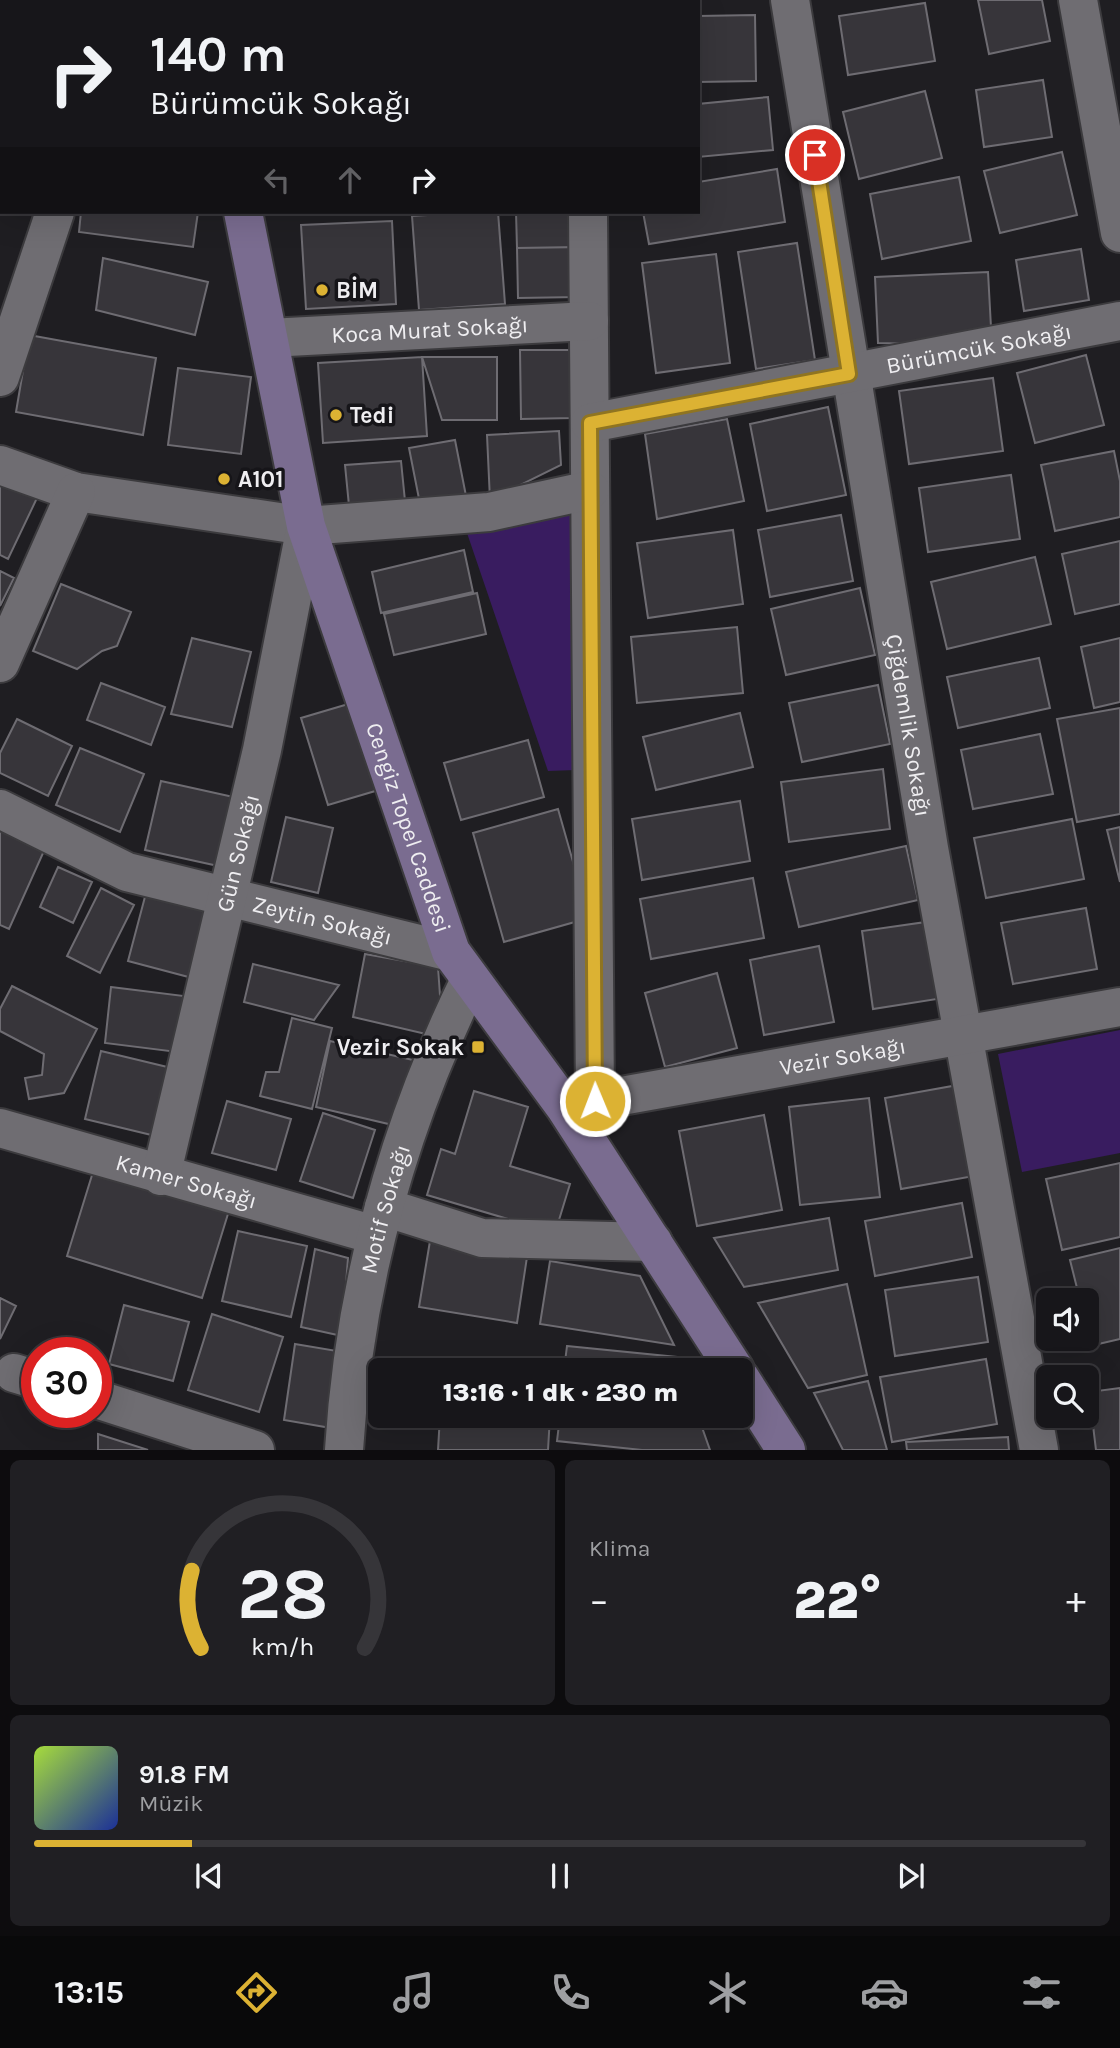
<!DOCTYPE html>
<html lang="tr">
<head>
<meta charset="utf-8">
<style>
	body { margin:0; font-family:Karla,sans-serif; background:#201f23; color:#f1f3f6; height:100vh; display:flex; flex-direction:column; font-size:26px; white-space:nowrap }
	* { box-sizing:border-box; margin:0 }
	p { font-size:23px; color:#9e9fa2 }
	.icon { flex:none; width:38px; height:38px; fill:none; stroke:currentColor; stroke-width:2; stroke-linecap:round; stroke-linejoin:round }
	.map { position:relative; height:1450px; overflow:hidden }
	.panel { display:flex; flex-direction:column; gap:10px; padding:10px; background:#0d0c0e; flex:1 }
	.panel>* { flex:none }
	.guide { position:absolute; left:0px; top:0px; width:700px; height:214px; box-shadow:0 7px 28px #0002,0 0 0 2px #363539; background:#17161a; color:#f1f3f6; overflow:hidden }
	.buttons { position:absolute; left:1036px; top:1288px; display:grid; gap:14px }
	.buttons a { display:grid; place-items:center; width:63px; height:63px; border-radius:10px; background:#17161a; box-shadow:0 7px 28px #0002,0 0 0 2px #363539; font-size:35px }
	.speed { position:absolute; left:21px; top:1337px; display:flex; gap:14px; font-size:35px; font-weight:700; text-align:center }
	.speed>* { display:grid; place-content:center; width:91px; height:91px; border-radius:50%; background:#17161a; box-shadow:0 7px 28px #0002,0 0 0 2px #363539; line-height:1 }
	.speed .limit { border:10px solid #d22; background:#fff; color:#111 }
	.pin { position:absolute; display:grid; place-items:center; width:60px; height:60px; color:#fff; margin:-30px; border:4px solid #fff; border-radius:50%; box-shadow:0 2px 7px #0007 }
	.me { position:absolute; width:77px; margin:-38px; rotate:359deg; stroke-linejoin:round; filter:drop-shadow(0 0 5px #0008) }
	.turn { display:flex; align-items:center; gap:24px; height:147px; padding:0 35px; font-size:32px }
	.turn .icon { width:91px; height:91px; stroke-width:2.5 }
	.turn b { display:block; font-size:49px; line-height:60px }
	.lanes { display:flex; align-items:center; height:66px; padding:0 35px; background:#0003; justify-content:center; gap:35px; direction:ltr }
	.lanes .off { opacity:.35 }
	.big { font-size:52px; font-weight:800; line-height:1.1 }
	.panel .widget { flex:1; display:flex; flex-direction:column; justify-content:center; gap:10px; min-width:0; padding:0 24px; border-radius:10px; background:#201f23 }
	.panel .dial { align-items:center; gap:0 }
	.dial svg { height:182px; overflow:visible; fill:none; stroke:#363539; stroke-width:7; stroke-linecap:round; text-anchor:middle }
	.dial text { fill:#f1f3f6; stroke:none }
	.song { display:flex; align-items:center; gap:21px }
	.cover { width:84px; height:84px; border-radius:10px; background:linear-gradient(135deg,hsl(80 70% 55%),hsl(230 70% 35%)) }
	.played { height:7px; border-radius:4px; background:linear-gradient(90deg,#dcb233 15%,#363539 15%) }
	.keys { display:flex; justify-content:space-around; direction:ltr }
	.heat { display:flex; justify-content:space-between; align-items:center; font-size:38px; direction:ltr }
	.panel .tiles { flex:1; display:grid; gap:10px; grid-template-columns:1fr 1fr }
	.widget:last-child { grid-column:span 2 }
	.trip { position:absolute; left:368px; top:1358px; width:385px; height:70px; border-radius:10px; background:#17161a; box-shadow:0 7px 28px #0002,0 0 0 2px #363539; font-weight:800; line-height:70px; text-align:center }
	.tab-bar { display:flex; height:112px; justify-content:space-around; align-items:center; background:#09090a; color:#9e9fa2 }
	.tab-bar .icon { width:49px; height:49px }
	.tab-bar .selected { color:#dcb233 }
	.tab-bar b { font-size:32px; color:#f1f3f6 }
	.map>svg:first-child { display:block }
</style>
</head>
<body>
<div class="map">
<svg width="1120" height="1450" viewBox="0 0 1120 1450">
	<rect width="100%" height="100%" fill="#1f1e22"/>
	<path fill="#391c60" d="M572,515l4,255 -28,1 -81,-238z
		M1120,1030v123l-98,19 -24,-118z"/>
	<path fill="#37353a" stroke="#6e6c72" stroke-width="2" d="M100,0h61l-62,2z
		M251,0h79v1l-79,1z
		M647,0h52l-6,2z
		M978,0h64l8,41 -61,13z
		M0,1l2,1v118h-2z
		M925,3l10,58 -87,14 -9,-59z
		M755,15l1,66 -58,1v-66z
		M1043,80l9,57 -68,10 -8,-57z
		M925,91l17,67 -83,21 -16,-67z
		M768,97l5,53 -75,7v-53z
		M1062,152l15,63 -77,18 -16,-62z
		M777,169l8,53 -136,22 -6,-32h55v-30z
		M959,177l12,64 -89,18 -12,-65z
		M81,212h117l-5,35 -114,-15z
		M474,212h24l7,92 -86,6 -7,-94z
		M516,212h65l2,35 -66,1z
		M392,221l4,83 -90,5 -5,-84z
		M797,243l18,117 -59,9 -18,-117z
		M577,247l1,50 -60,1 -1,-50z
		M1081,249l8,51 -65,11 -8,-51z
		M716,254l14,109 -74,10 -14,-110z
		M103,258l105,24 -13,53 -99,-25z
		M988,272l4,74 -114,-3 -3,-66z
		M29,335l127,23 -13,77 -127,-23z
		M520,350h52l1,68 -52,1z
		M1086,355l18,70 -69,18 -18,-70z
		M422,357l5,79 -104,7 -5,-80z
		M422,357h75v63h-55z
		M178,368l73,9 -10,77 -73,-9z
		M993,378l10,73 -94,13 -10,-73z
		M828,407l18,88 -79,16 -17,-87z
		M727,419l17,82 -87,18 -12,-85z
		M559,431l2,34 -71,35 -3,-65z
		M455,440l12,61 -46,8 -12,-61z
		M1114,451l6,30v36l-65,14 -14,-66z
		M401,461l5,50 -56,5 -5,-51z
		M1011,475l9,64 -92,13 -9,-64z
		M0,481l37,17 -29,61 -8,-4z
		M841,515l12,66 -83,16 -12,-67z
		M733,530l10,74 -95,14 -11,-75z
		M1120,541v63l-45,10 -13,-60z
		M464,550l9,42 -92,21 -9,-41z
		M1035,557l16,67 -104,25 -16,-67z
		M0,571l14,7 -14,28z
		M61,584l70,28 -14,34 -15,5 -25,18 -44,-18z
		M860,588l15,67 -89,20 -15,-66z
		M477,593l9,41 -92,21 -10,-41z
		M737,627l6,66 -106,10 -6,-66z
		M192,638l59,14 -19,75 -61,-13z
		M1120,638v64l-26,6 -13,-61z
		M1039,658l11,50 -92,20 -11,-51z
		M101,683l64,24 -14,38 -64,-25z
		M878,685l12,59 -88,18 -13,-59z
		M355,702l27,87 -54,16 -27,-87z
		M1120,708v106l-43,8 -20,-103z
		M740,713l13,54 -97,23 -13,-53z
		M17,719l55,27 -24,50 -48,-23v-20z
		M1040,734l13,60 -80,15 -12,-59z
		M528,740l16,57 -83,23 -17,-57z
		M80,748l64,26 -24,58 -64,-27z
		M883,769l7,60 -101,13 -8,-60z
		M161,781l86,19 -15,69 -87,-19z
		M740,801l10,60 -108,19 -10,-61z
		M558,809l31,109 -85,24 -31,-109z
		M286,817l47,11 -15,65 -47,-11z
		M1072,819l12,60 -98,19 -12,-60z
		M0,820l48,22 -39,87 -9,-4z
		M1120,827v55l-13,-52z
		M906,846l12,54 -119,27 -13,-55z
		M58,867l34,15 -19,41 -33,-16z
		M753,878l11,60 -113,21 -11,-60z
		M101,888l33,17 -34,68 -33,-17z
		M146,893l68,17 -18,69 -68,-18z
		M1086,908l11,61 -84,15 -12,-61z
		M926,922l11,77 -64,10 -11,-78z
		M819,946l15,76 -70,13 -14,-75z
		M365,954l73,13 5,71 -90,-21z
		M253,964l86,21 -25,35 -70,-18z
		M717,973l20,75 -72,19 -20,-74z
		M12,986l85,43 -33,64 -35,6 -4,-21 17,-3 2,-21 -44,-23v-22z
		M111,987l73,9 -7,56 -72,-9z
		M292,1018l40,10 -20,81 -52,-13 6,-24h13z
		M330,1041l83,19 -16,66 -81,-19z
		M101,1051l83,20 -16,68 -83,-20z
		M958,1085l16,91 -73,13 -16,-91z
		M474,1091l54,16 -18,59 60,18 -15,49 -128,-38 14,-46 14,5z
		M869,1098l11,99 -80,8 -11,-98z
		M227,1101l64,18 -15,51 -64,-17z
		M323,1113l52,17 -22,68 -53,-17z
		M764,1115l18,95 -85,16 -18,-95z
		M97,1159l135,42 -30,97 -135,-42z
		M1120,1163v74l-58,13 -16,-71z
		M962,1203l10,54 -97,19 -10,-55z
		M829,1218l9,52 -94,17 -30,-49z
		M238,1231l69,15 -16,71 -69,-16z
		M430,1241l97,16 -10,66 -98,-16z
		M1120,1248v91l-30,7 -3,-46h-7l-10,-40z
		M315,1249l33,9 -6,78 -41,-9z
		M550,1261l90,15 34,69 -134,-21z
		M978,1277l10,65 -93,14 -10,-66z
		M847,1284l20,91 -59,13 -50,-85z
		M0,1298l16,8 -16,33z
		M124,1305l65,17 -16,59 -64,-17z
		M212,1314l71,23 -24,75 -71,-22z
		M295,1344l42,7 -6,77 -47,-8z
		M567,1346l110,11 4,13h-117z
		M986,1359l11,65 -105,18 -12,-65z
		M868,1381l19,69h-44l-29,-57z
		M1120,1388v62h-24l-7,-58z
		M440,1416h110l-2,34h-110z
		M560,1416h138l12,34h-68l-85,-9z
		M98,1434l50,16h-50z
		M1008,1437l1,13h-102l-1,-8z"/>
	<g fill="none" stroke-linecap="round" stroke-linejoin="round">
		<defs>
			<g id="street">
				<path d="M586,0v2"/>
				<path id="s1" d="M790,0l139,848 110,602"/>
				<path d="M1078,0l42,233"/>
				<path d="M90,2v-2"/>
				<path d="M588,212l7,889"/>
				<path id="s2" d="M269,338l320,-17"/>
				<path d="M0,377l55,-165"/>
				<path id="s3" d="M590,423l530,-102"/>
				<path d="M0,465l76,27 230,34 183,-14 101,-22"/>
				<path d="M0,663l76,-171"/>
				<path id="s4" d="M0,809l127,63 324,80"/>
				<path id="s5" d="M571,1105l549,-98"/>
				<path id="s6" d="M0,1128l375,107"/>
				<path id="s7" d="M161,1176l101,-426 44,-224"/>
				<path d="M384,1207l98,31 171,4"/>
				<path d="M14,1373l23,7"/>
				<path d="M96,1399l159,51"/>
				<path id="s8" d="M344,1450c10,-164 54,-323 126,-470"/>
			</g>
			<g id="secondary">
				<path d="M202,0v2"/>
				<path id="s9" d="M243,212l63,314 145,426 114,155 170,263"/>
				<path d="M740,1378l46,72"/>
			</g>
		</defs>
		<use href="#street" stroke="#3c3b3e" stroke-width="42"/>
		<use href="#secondary" stroke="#3c3b3e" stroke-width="42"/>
		<use href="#street" stroke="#6f6d72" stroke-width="38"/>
		<use href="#secondary" stroke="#7a6c90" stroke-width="38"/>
	</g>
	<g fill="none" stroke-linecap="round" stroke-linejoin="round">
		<defs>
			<path id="route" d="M595,1101l-5,-678 259,-49 -34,-219"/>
		</defs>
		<use href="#route" stroke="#8f7421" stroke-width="18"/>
		<use href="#route" stroke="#dcb233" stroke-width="12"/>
	</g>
	<g fill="#dcb233" stroke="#161519" stroke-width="2.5">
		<circle cx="322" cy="290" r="7"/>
		<circle cx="336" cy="415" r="7"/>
		<circle cx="224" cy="479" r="7"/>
		<rect x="471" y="1040" width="14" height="14" rx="3.5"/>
	</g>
	<g text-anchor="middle" stroke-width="7" stroke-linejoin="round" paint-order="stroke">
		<g font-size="23" font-weight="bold" fill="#efeef1" stroke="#161519" text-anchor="start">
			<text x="336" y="298">BİM</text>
			<text x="350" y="423">Tedi</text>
			<text x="238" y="487">A101</text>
			<text x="464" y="1055" text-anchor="end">Vezir Sokak</text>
		</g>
		<g font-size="23" fill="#efeef1" stroke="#161519">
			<text dy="8" stroke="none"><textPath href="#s2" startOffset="161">Koca Murat Sokağı</textPath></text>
			<text dy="8" stroke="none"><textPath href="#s3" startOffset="396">Bürümcük Sokağı</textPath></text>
			<text dy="8" stroke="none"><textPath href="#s1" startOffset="735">Çiğdemlik Sokağı</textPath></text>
			<text dy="8" stroke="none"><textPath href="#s9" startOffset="639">Cengiz Topel Caddesi</textPath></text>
			<text dy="8" stroke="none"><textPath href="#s7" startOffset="332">Gün Sokağı</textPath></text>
			<text dy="8" stroke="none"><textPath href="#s4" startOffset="343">Zeytin Sokağı</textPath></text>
			<text dy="8" stroke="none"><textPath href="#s5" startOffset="276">Vezir Sokağı</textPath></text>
			<text dy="8" stroke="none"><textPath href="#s6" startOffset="194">Kamer Sokağı</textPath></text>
			<text dy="8" stroke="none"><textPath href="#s8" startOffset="245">Motif Sokağı</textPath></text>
		</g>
	</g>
</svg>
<div class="buttons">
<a><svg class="icon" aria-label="sound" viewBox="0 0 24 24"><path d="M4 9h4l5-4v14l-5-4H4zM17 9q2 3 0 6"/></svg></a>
<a><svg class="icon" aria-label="search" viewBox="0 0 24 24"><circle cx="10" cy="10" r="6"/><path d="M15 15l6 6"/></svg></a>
</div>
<div class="speed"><div class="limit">30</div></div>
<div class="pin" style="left:815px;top:155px;background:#d93025"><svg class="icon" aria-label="arrive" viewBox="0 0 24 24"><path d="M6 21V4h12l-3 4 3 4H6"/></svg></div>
<svg class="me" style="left:595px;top:1101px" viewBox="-20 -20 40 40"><circle r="17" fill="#dcb233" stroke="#fff" stroke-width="3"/><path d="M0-11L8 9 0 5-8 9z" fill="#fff"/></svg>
<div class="trip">13:16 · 1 dk · 230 m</div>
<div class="guide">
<div class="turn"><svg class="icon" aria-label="right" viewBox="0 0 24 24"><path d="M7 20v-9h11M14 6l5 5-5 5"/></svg><div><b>140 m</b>Bürümcük Sokağı</div></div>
<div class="lanes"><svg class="icon off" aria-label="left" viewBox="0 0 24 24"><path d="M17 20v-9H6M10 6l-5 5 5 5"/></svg><svg class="icon off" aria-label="ahead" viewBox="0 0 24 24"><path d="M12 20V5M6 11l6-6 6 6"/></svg><svg class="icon" aria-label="right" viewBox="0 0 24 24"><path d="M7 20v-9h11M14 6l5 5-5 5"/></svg></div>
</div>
</div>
<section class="panel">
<div class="tiles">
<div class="widget dial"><svg viewBox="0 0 100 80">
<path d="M14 69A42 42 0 1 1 86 69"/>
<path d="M14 69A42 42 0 0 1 10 35" stroke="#dcb233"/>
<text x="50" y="56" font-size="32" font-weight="700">28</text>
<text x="50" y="72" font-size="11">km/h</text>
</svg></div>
<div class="widget"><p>Klima</p>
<div class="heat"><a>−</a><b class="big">22°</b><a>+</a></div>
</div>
<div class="widget">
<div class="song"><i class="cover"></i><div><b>91.8 FM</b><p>Müzik</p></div></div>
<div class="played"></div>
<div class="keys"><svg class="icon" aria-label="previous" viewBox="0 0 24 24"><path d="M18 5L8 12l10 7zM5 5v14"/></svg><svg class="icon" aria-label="pause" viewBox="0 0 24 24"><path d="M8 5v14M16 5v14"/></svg><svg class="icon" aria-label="next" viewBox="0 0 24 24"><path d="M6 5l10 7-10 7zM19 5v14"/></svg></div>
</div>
</div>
</section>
<nav class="tab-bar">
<b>13:15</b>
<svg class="icon selected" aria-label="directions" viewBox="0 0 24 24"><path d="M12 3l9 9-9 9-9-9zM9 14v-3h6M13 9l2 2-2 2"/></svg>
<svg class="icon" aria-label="music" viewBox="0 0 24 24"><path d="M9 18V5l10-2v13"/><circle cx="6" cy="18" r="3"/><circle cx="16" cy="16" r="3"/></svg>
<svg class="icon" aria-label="phone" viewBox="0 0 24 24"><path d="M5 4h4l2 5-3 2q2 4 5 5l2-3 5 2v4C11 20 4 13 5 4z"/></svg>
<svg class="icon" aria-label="climate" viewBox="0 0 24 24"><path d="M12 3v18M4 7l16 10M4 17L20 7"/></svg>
<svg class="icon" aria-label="car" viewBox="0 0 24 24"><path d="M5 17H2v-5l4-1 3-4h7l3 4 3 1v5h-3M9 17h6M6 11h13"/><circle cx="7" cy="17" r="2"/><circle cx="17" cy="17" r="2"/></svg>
<svg class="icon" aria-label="filters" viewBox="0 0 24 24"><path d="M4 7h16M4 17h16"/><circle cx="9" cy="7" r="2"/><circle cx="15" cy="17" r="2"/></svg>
</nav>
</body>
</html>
